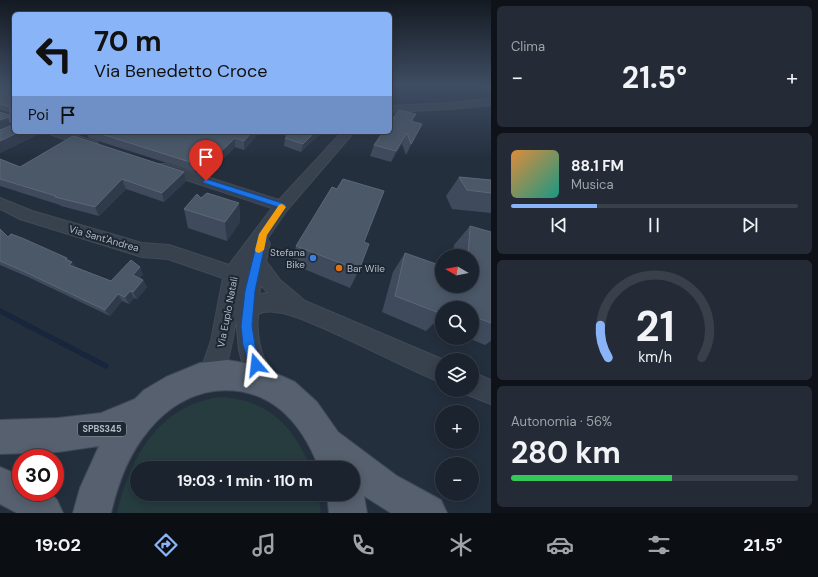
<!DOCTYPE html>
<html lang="it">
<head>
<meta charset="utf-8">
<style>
	body { margin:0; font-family:"DM Sans",sans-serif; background:#242b36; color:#f1f3f6; height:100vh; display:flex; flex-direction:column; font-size:15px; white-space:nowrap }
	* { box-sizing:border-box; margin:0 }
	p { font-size:13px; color:#a0a4aa }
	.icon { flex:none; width:22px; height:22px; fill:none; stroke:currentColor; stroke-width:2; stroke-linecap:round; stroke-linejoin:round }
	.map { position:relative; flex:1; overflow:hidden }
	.sheet { display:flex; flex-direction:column; gap:6px; padding:6px; background:#0f1319; width:327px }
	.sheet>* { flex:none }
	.hud { position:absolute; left:12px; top:12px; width:380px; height:122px; border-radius:6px; box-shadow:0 2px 10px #0003,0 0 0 1px #39404a; background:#8ab4f8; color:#111; overflow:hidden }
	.needle { width:26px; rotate:279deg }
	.fabs { position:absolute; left:435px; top:249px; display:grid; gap:8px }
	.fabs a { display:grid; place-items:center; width:44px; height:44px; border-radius:50%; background:#1b232e; box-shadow:0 2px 10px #0003,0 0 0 1px #39404a; font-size:20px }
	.speed { position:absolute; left:12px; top:449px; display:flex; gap:8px; font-size:20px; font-weight:700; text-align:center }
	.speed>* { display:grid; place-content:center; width:52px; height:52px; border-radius:50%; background:#1b232e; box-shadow:0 2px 10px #0003,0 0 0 1px #39404a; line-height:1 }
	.speed .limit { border:6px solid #d22; background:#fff; color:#111 }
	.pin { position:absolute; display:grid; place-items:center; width:34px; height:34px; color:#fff; margin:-41px -17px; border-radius:50% 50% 50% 0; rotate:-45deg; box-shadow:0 0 4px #0007 }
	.pin .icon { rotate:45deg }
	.me { position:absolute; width:44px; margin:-22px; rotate:343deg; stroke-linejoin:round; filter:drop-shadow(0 0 3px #0008) }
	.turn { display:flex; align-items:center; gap:14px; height:84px; padding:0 16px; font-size:18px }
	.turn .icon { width:52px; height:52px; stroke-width:2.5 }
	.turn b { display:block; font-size:28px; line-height:34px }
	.then { display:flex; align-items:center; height:38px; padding:0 16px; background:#0003; gap:8px; font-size:15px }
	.big { font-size:30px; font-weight:700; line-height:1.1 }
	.sheet .widget { flex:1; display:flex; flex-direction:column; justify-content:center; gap:6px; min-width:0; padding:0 14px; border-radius:6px; background:#242b36 }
	.sheet .dial { align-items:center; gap:0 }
	.dial svg { height:104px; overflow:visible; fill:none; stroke:#39404a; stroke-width:7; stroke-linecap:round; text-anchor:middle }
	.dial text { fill:#f1f3f6; stroke:none }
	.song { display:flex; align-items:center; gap:12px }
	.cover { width:48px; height:48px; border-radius:6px; background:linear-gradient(135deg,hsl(30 70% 55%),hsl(170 70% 35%)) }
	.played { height:4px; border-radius:2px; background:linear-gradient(90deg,#8ab4f8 30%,#39404a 30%) }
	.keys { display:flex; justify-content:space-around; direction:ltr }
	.heat { display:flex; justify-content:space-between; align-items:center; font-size:22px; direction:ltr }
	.charge { height:6px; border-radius:3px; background:linear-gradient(90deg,#34c759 56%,#39404a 0) }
	.trip { position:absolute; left:130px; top:461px; width:230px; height:40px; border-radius:20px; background:#1b232e; box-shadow:0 2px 10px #0003,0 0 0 1px #39404a; font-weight:700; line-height:40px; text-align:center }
	.tabs { display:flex; height:64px; justify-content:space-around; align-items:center; background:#0b0e12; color:#a0a4aa }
	.tabs .icon { width:28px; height:28px }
	.tabs .selected { color:#8ab4f8 }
	.tabs b { font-size:18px; color:#f1f3f6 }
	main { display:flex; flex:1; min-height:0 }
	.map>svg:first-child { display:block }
</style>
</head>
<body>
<main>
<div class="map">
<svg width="491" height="513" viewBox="0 0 491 513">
	<rect width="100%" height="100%" fill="#242f3e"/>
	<path fill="#263c3f" d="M219,397c48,2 74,28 92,71h-174v26h181l3,19h-204c14,-56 40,-106 102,-116z"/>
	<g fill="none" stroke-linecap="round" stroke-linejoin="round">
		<path fill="#17263c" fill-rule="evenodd" d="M0,308l108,56 1,2 -1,2 -2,1 -2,-1 -104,-54z"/>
		<defs>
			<path id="minor" d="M491,99v6l-40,4 -61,3v-6l61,-3z
				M48,132h18l31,10 2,3 -2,3h-8l-39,-14z
				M342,132h12l-67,78 -20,29 3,4 -4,18 14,19 25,21 139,59h-2v23c-48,-20 -94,-46 -143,-65 -11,-4 -30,-10 -41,-4 -1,14 0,31 6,44 5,9 11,16 15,25l-3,9 -9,3 -9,-3 -10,-16 -5,-11 -4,-15 -3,-31c-3,22 -8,44 -16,65l-9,3 -9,-3 -3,-9 12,-34 12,-63 -55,-19 -26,-2 -122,-38 -20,-10v-11l32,13 110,32 27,2 60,20 43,-57 -116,-38 -2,-3 2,-3h10l113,36zM261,285l7,8 -9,1z
				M472,372l19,8v24l-28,-11 -1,-3h10z"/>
			<path id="primary" d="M227,360l30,5 38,17 22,20 21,30 59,44 44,24 6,13h-56l-27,-17 3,17h-38l-2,-19h26v-26h-34c-18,-48 -51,-83 -105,-77 -27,4 -49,19 -66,40 -20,24 -30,52 -37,82h-38l7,-25 19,-42 -41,6 -58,2v-34l58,-2 43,-5 34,-14 9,-9 22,-13 34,-14z
				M0,467l21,9v16h28l8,8 6,13h-46l-17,-9z"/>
		</defs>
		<use href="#minor" stroke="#414a57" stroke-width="2"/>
		<use href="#primary" stroke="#414a57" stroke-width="2"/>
		<use href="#minor" fill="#38414e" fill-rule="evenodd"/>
		<use href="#primary" fill="#56606e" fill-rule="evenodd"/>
	</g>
	<path fill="#3f4b5c" d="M0,86l43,46 -43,21v-12l10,-28 -10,-3z
		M478,86h13v4l-4,1z
		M416,114l-4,8 10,2 -16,31 -4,-11 -11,18 -21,-6 4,-11z
		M86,132h174l-16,18 -9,-3 -23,23 -12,-4 -5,6 -106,-34z
		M275,132h47l-21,20 -17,-6 1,-8 2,-2z
		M0,159l20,8 166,14 -22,21 -38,-13 -27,27 -38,-10 -1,-1 -60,-19z
		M459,177l32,3v33l-39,-4 -6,-13z
		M239,203l1,19 -13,19 -39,-13 -4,-19z
		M470,226l21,6v109l-6,4 -17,-7h4v-30h-30v20l-9,-4 -7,7 -44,-19 11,-40 12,-19 67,33v-30h-19l1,-11z
		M0,229l8,8 59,21 9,9 35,14 32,-7 -3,4 3,2 4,7 -10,12 -3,-1 -5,6 -7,-3 -12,15 -82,-39 -28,-12z
		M364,242l-5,28 -9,18 -58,-24 4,-18z"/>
	<path fill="#2f3b4b" d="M490,86h1v4l-4,1z
		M9,117l1,5 3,4 -13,5v-11z
		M422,124l-5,11 -11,20 5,-11z
		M19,132h24l-43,21v-12z
		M252,132h8l-16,18v-9z
		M315,132h7l-21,20 2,-8z
		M407,133l-5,11 -11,18 5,-11z
		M235,138v9l-23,23 -1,-9z
		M199,157l1,9 -5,6 -2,-9z
		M184,172l2,9 -22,21 -2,-9z
		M122,179l4,10 -27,27 -4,-9z
		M239,203l1,19 -13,19 -2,-19z
		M67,258l4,5 1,-1 5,7 -8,-4 -4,-6z
		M140,267l3,7 -6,8 -4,-7z
		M143,280l4,7 -10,12 -4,-7z
		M130,291l4,7 -5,6 -4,-7z
		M118,294l4,7 -12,15 -5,-6z"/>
	<path fill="#4b5868" stroke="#5c6777" d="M0,86h14v46h5l-19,9v-11l13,-5 1,-3h-4l-1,-5 -9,3v-8l10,3v-8l-10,-3z
		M399,110l17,4 -5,7 11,3 -11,20 -4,-11 -11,18 -22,-6 9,-13h7v-10z
		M95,132h157l-8,9 -9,-3 -24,23 -12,-4 -6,6z
		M292,132h23l-12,12 -18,-6z
		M73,136l111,36 -22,21 -40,-14 -27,28 -40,-10 1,-1 -56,-17v-20l20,8z
		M459,177l32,3v13l-24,-3z
		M343,179l41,12 -20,51 5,2 -10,26 -63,-24 36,-59 5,2z
		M207,193l32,10 -14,19 -41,-13 13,-15 4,4z
		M470,226l21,6v91l-19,-7v-8h-22l-5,-2v2h-3v6l-47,-18 10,-43 37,13v20h30v-30h-4z
		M0,229l8,8 3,-3 11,4 45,20 -2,1 7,3 -3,3 42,16 20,-21 9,7 -7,8 10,5 -10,12 -3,-1 -5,6 -7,-3 -13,16 -84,-40 -21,-9z"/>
	<linearGradient id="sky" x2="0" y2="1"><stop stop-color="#141a22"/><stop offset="0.54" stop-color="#3f4d63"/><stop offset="1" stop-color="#3f4d63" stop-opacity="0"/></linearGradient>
	<rect width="491" height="158" fill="url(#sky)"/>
	<path fill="#1a73e8" stroke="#114b97" d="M206,179l79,25 1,2 -19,29 -12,56 -3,35 3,19 6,20 -1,4 -4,2 -5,-2 -8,-24 -2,-19 4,-35 14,-57 19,-27 -74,-24 -1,-2z"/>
	<path fill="#f59e0b" d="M282,204l4,3 -19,28 -3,15 -5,3 -3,-1 -1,-2 4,-16 20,-29z"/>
	<circle fill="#3f7fe0" stroke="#1d2633" stroke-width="1.5" cx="313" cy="258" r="4"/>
	<circle fill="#e8710a" stroke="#1d2633" stroke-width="1.5" cx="339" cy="268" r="4"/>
	<g text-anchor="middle" stroke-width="4" stroke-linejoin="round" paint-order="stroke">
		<rect fill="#1d2633" stroke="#878f9c" stroke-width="1" x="78" y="422" width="48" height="14" rx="3"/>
		<g font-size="9" font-weight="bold" fill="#b4bcc9">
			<text x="102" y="432">SPBS345</text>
		</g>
		<g font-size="10" fill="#b4bcc9" stroke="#1d2633">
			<text transform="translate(104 238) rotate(16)" y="4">Via Sant'Andrea</text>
			<text transform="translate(227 312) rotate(-79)" y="4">Via Euplo Natali</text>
		</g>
		<g font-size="10" fill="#b4bcc9" stroke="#1d2633" text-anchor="end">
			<text x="305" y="256">Stefana<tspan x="305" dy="12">Bike</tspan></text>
			<text x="347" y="272" text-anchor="start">Bar Wile</text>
		</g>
	</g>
</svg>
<div class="fabs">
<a><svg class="needle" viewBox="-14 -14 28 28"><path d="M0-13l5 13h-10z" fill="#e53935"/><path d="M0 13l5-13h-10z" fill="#a0a4aa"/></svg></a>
<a><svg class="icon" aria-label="search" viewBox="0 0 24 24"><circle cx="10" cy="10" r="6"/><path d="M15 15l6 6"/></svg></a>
<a><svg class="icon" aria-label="layers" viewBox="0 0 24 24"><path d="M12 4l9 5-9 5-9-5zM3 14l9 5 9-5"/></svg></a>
<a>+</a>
<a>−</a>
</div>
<div class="speed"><div class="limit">30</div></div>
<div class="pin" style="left:206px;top:181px;background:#d93025"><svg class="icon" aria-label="arrive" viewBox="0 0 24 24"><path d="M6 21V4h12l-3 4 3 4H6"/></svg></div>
<svg class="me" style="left:256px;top:365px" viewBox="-20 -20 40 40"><path d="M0-17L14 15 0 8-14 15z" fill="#1a73e8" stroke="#fff" stroke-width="4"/></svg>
<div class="trip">19:03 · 1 min · 110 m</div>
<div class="hud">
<div class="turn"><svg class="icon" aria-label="left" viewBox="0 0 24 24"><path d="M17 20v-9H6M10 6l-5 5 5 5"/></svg><div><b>70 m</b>Via Benedetto Croce</div></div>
<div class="then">Poi<svg class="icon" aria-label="arrive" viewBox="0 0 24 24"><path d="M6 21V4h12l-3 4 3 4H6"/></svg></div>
</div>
</div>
<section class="sheet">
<div class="widget"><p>Clima</p>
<div class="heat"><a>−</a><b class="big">21.5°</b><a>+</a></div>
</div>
<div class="widget">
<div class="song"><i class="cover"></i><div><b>88.1 FM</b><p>Musica</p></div></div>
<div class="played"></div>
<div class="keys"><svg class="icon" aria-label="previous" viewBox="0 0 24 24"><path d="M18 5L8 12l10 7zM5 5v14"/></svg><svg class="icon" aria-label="pause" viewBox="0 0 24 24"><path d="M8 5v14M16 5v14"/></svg><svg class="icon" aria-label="next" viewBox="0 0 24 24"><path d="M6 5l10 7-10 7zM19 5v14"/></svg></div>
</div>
<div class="widget dial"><svg viewBox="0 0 100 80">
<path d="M14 69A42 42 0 1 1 86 69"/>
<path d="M14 69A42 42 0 0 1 8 44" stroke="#8ab4f8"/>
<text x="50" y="56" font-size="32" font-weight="700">21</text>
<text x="50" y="72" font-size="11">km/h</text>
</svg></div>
<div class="widget"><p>Autonomia · 56%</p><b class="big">280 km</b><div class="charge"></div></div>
</section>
</main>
<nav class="tabs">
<b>19:02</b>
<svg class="icon selected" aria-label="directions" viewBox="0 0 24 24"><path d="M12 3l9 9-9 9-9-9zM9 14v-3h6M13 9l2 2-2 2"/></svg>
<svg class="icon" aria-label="music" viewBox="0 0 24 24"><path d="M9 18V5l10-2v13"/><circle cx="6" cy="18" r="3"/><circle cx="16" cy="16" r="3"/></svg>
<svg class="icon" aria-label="phone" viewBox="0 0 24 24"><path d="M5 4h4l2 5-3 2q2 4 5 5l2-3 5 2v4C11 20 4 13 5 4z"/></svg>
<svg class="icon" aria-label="climate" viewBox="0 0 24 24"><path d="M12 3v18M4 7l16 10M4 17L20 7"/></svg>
<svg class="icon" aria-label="car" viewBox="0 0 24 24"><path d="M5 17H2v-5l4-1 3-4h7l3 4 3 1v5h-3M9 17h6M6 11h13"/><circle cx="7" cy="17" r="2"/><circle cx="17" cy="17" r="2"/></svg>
<svg class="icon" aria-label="filters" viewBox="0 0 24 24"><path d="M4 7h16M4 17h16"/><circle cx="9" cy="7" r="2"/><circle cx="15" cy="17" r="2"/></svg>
<b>21.5°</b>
</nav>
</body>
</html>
